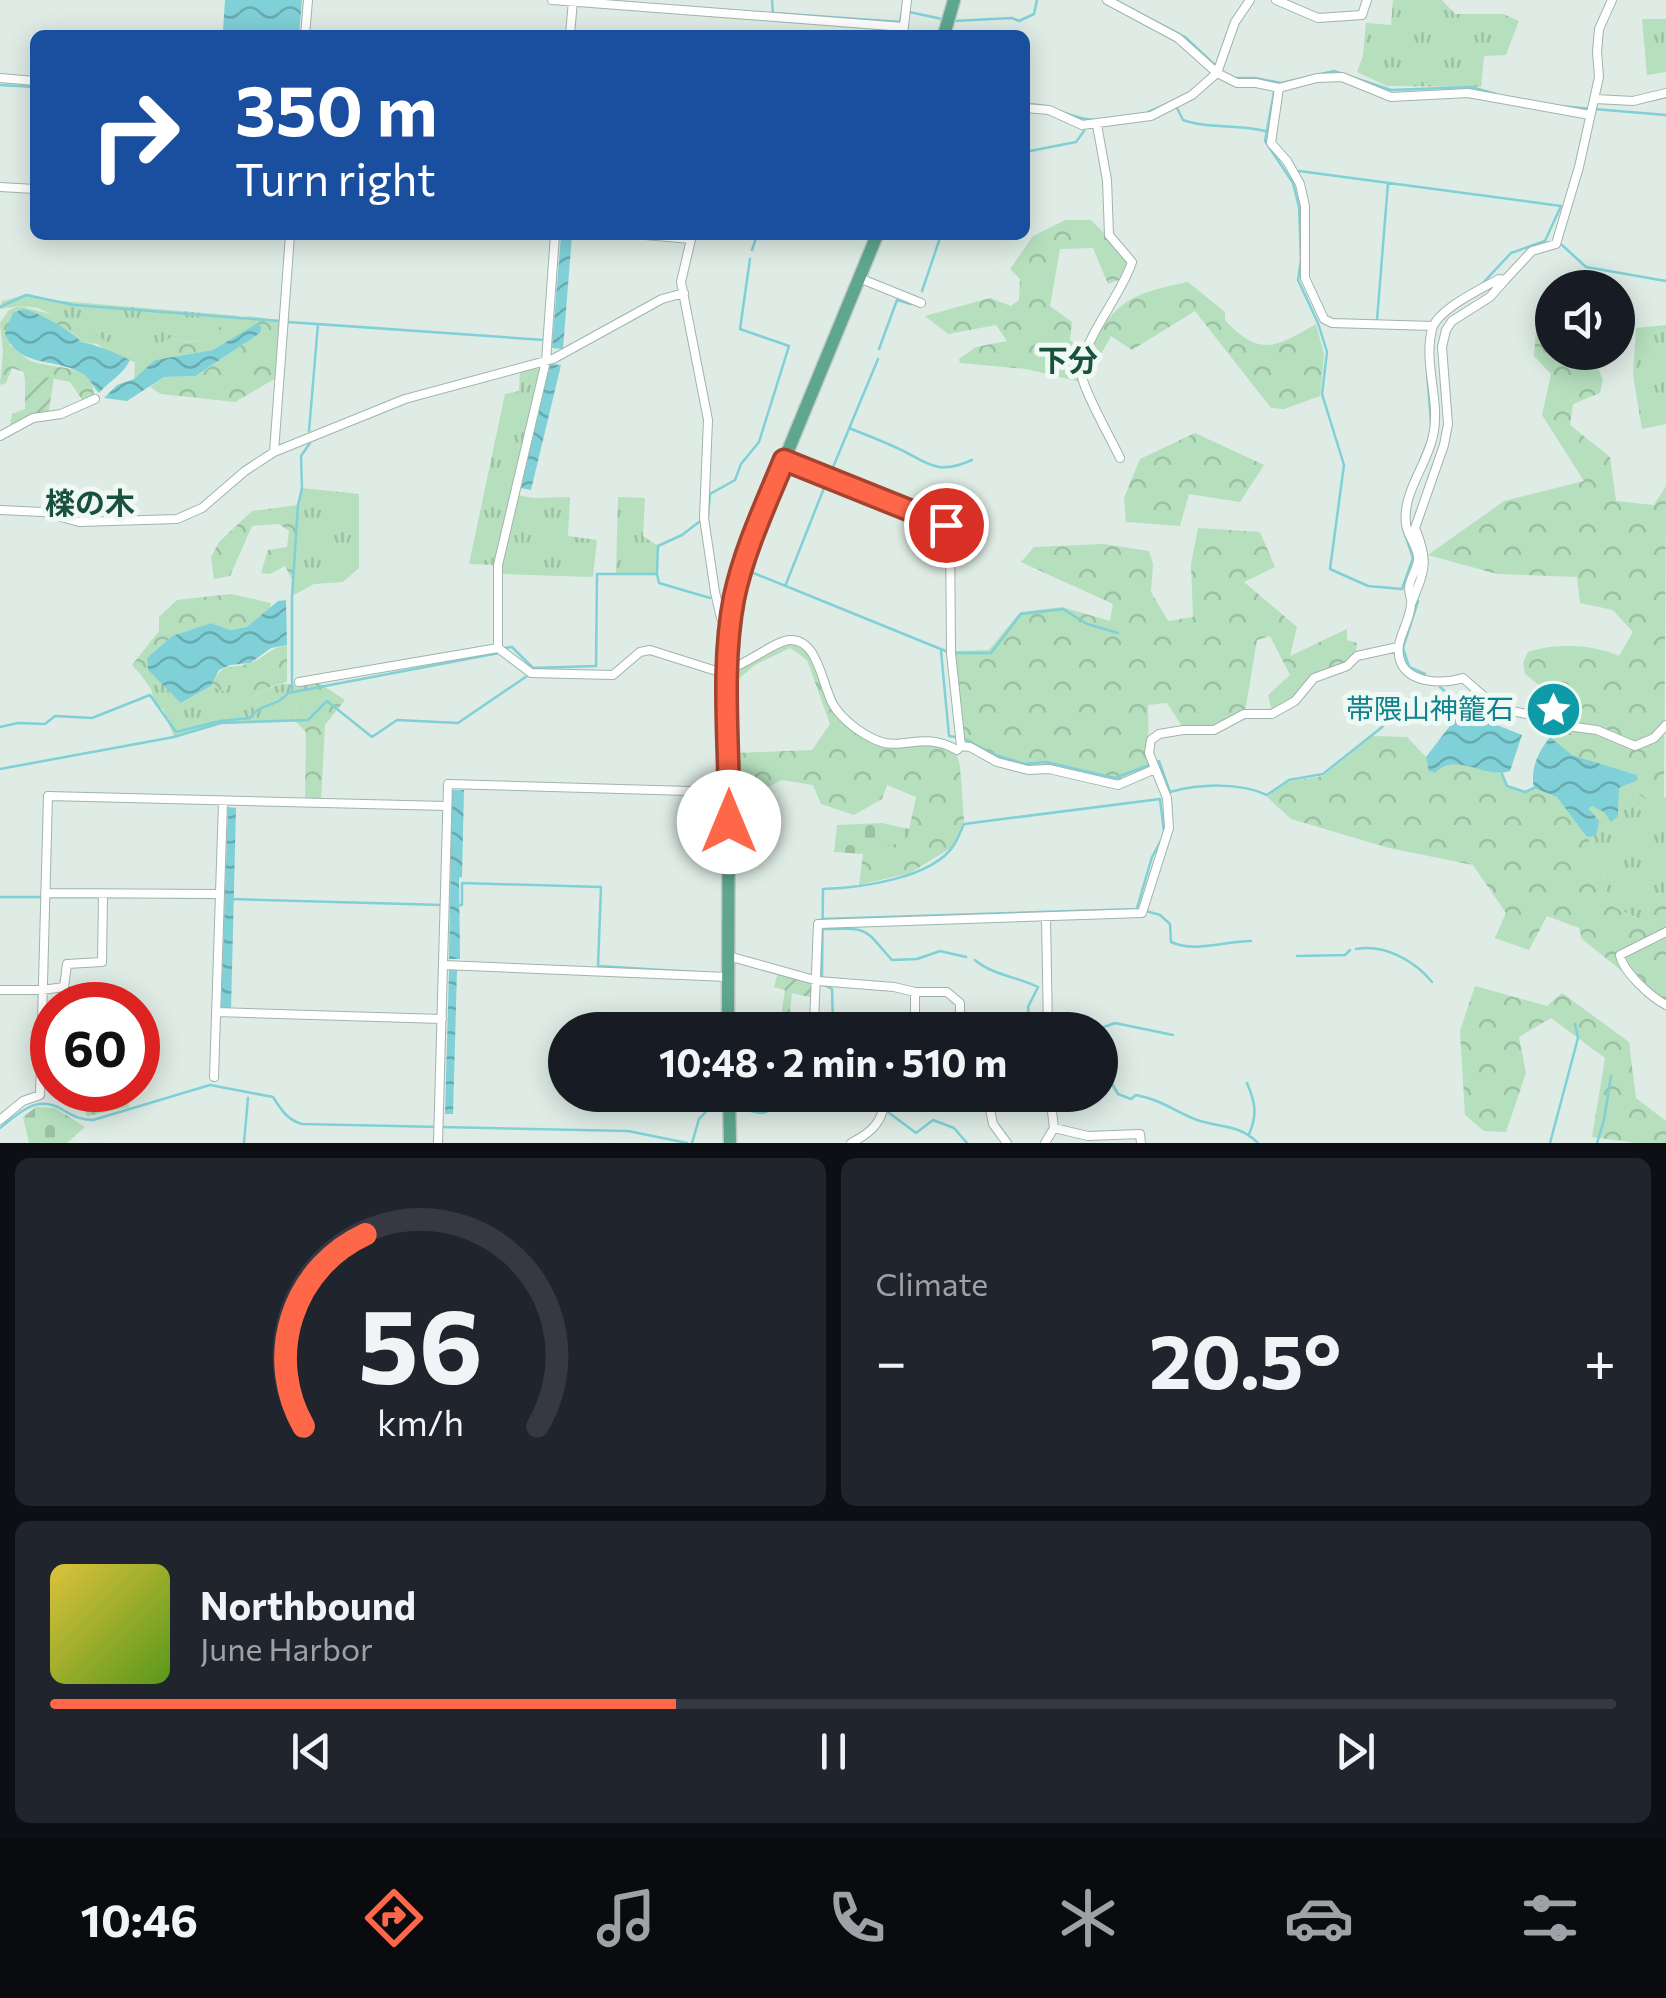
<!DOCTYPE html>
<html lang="en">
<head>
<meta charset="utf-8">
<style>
	body { margin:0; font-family:Commissioner,"Noto Sans JP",sans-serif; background:#20242c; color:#f1f3f6; height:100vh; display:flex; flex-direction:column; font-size:38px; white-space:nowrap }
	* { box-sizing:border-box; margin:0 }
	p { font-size:32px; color:#9ea1a6 }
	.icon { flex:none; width:55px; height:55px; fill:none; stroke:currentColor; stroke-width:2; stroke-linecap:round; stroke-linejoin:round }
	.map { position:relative; height:1143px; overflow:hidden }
	.panel { display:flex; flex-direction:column; gap:15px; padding:15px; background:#0d0f14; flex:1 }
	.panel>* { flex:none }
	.top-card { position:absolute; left:30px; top:30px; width:1000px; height:210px; border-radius:15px; box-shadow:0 5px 25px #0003; background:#1a4fa0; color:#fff; overflow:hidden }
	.buttons { position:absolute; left:1535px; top:270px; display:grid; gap:20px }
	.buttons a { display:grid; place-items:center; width:100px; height:100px; border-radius:50%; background:#171b24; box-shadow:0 5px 25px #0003; font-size:50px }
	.speed { position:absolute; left:30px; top:982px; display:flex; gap:20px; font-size:50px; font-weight:700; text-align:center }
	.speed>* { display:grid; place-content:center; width:130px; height:130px; border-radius:50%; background:#171b24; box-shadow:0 5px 25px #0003; line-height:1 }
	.speed .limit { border:15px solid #d22; background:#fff; color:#111 }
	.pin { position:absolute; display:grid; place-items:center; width:85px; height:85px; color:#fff; margin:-42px; border:5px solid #fff; border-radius:50%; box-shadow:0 2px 10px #0007 }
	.me { position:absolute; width:110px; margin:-55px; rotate:0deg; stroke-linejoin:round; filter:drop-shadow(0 0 8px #0008) }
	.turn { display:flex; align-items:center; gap:35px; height:210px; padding:0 40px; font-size:45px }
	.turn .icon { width:130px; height:130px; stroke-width:2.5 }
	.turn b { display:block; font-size:70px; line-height:85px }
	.big { font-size:75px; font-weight:700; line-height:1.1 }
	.panel .card { flex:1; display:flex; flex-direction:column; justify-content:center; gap:15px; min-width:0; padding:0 35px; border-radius:15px; background:#20242c }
	.panel .dial { align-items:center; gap:0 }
	.dial svg { height:260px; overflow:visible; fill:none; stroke:#363941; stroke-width:7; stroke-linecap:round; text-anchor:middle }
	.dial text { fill:#f1f3f6; stroke:none }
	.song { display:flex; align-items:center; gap:30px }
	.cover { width:120px; height:120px; border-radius:15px; background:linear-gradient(135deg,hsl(50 70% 55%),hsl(90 70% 35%)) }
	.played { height:10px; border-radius:5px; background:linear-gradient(90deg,#ff6749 40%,#363941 40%) }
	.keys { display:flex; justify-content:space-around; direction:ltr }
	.heat { display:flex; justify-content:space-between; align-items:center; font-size:55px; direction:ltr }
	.panel .tiles { flex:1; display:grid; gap:15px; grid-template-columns:1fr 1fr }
	.card:last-child { grid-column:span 2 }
	.trip { position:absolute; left:548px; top:1012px; width:570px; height:100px; border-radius:50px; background:#171b24; box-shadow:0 5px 25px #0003; font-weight:700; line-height:100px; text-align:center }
	.tab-bar { display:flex; height:160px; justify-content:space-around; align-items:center; background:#090b0e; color:#9ea1a6 }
	.tab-bar .icon { width:70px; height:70px }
	.tab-bar .on { color:#ff6749 }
	.tab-bar b { font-size:45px; color:#f1f3f6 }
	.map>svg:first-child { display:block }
</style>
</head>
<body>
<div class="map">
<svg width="1666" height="1143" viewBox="0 0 1666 1143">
	<defs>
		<pattern id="grass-tufts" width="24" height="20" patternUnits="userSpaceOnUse" patternTransform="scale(2.5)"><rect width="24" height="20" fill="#b5dfbd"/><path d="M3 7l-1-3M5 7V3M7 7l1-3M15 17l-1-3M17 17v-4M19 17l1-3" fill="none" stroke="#9bc0a3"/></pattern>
		<pattern id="forest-crowns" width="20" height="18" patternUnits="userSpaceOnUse" patternTransform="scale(2.5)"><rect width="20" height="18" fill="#b5dfbd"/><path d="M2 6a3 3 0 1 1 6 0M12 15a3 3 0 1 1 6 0" fill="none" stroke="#9bc0a3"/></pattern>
		<pattern id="cemetery-stones" width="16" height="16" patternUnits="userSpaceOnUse" patternTransform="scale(2.5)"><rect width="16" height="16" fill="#b5dfbd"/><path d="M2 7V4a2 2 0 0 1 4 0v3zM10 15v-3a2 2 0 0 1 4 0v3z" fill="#9bc0a3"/></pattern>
		<pattern id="garden-furrows" width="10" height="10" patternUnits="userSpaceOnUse" patternTransform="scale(2.5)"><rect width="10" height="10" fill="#b5dfbd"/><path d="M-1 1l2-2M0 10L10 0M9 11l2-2" fill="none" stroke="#9bc0a3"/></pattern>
		<pattern id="water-waves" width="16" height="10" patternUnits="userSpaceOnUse" patternTransform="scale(2.5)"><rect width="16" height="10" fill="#80d0d7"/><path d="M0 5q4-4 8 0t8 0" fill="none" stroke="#68aaaf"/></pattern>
	</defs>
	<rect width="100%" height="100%" fill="#deece5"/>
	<path fill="url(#grass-tufts)" d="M1393,0h49l13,14h48l16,7 -13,34 -22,1 -3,31 -94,-1 -30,-14 6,-16 3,-33 25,2z
		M1642,19h24v53l-19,3z
		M29,294l21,6 190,16c-26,18 -38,32 -70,22l-31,20 -101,-50 -18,-2 -20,3 2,-8z
		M1666,325v99l-24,5 -9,-53 3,-48z
		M541,368l-29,126 21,4 37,-1 -2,39 29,4 -4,37 -90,-3 -9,-9 -25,-1 36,-170 14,-3 1,-19z
		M302,488l57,6v74l-16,14 -29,2 -22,12 6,-91z
		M618,497l27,1 -2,38 15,10 -1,28 -41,-1z
		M148,670l34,33 29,-17 12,5 7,-8 20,16c17,-10 30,-19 49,-13l-4,35 -74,2 -47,14 -11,-28 -8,-4 -4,-16 -11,-15z
		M1626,785l23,17 17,-5v103l-8,-7 -19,26 -25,-12 -11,-24 1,-20 -17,-26 8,-1 -2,-19 -4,-7 3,-4 26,10 1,-28z"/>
	<path fill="url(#forest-crowns)" d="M1065,220h26l33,33 5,9 -5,16 -16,6 -15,-36 -33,1 -10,57 22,16 -2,18 17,11c30,-51 43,-57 101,-69l37,30v8c35,38 51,27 91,4l8,30 -4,42 -36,13 -13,-1 -76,-97 -63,39 -21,-14 -26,47 -59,-14 -66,-6 -1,-4 17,-12 31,-6 -11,-16 -48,9 -23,-18 65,-18 21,8 8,-6 1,-21 -10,-10 23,-33z
		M1552,297v55l40,1 11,27 -3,13 -27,11 -3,21 40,32 6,44 38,4 12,-19 -2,314 -15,2 -23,-17 12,-5 -1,-5 -65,-20 -22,-18 1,-6 17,-10 -24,-32 -19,-15 -2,-11 5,-11c27,-9 65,-8 91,4l14,-24 -20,-22 -33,-7 -3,-26 -80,-3 -69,-19 76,-54 80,-20 -42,-66 9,-41 -17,-18 2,-27z
		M19,306l39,10 81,42 31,-20c39,12 37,-9 68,-20 11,-4 30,1 42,2l-4,58 -41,24 -74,-8 -11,-7 14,-10 33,-1 63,-43 -3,-9 -44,26 -58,10 -21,20 1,-18 -23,-7 -15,-11 -16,-2c-9,-14 -25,-14 -37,-25l-35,28c7,4 13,11 20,15 22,11 67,1 65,37l-11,4 -13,-19 -25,-5 -20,6 -1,-11 -12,-4 -6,15 -6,2 3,-33 -3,-29 9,-13z
		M1195,433l69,32 -24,37 -51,-8 -9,32 -54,-4 -2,-24 16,-39z
		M298,505l-5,77 -8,-16 -15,8 -9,-1 7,-23 19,-3 2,-16 -10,-7 -27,2 -22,50 -16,3 -3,-22 8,-15 33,-31z
		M1198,528l62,4 15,35 -31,15 53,45 -7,29 57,-27v11l10,3 -2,14 -9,7 -31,12 -20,23 -23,13 -4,-17 22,-20 -20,-39 -13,4 -12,72 -31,16h-31l-16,-25 -19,2 1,63 -31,15 -119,-22 -35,-19 -10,-91 35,-1 31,-38 42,-5 48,14 3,-17 -92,-42 13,-15 70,-3 45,7 4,13 -2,28 17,29 25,-4 -2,-53z
		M231,594l40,9 -1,7 -23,17 -17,3 -19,-7 -39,13 -25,22 1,12 -8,4 -8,-9 27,-34v-14l18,-17z
		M788,642l13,3 9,7 23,55 44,37h65l14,8 4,14 4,55 -12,26 -42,26 -51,12 4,-31 44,-15 9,-42 -29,-12 -5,14 -28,16 -33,-11 -8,-19 -31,-5 -20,10 -27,-25v-12l77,-3 18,-26 -23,-64 -17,-12 -35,17 -20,17v-12z
		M287,645v37l-17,5 -20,12 -12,-4 -8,-12 -7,8 -12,-5c14,-27 16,-15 39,-23 15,-5 17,-14 37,-18z
		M319,683l26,17 -20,25 -4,76h-16l1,-69 -11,-11 4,-35z
		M1373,736l34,1 19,20 4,14 5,2c16,-17 46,-5 67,1l6,12 17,6 9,-4 23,9 12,13 35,53 -1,20 11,24 24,12 21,-27 7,8v109l-14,-7 -14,-18 -56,-45 -3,-11 -32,-12 -18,34 -34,-12 11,-25 -33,-48 -84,-17 -98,-29 -24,-22 21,-15 35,-6z
		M1475,986l72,20 15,-13 67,49 7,56 30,23v22h-30l-44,-6 13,-79 -54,-40 -32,19 7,36 -20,59 -22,-1 -19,-16 -5,-84z
		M76,1090h52l1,17 -42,9z"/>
	<path fill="url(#cemetery-stones)" d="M882,823l27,6 -2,11 -44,14 -29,-2 3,-27z
		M36,1107l19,1 30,19 -18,16h-38l-6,-26z"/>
	<path fill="url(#garden-furrows)" d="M45,377l9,1 -6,37h-17l-21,10 2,-11 13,-5v-26z
		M778,972l38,11 -2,15 -22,-5 -4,37h-28l3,-11 17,3 5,-32 -11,-3z"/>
	<path fill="url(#water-waves)" d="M225,0h77l-3,35 -76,-5z
		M561,235h11l-9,114 -11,-1z
		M23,309c11,1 53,24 58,33 17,3 34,11 49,18 -7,15 -20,20 -31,33 -6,-6 -8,-14 -16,-19 -27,-17 -65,-5 -78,-41l8,-20z
		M256,324l5,2 -1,7 -64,43 -32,1 -37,24 -23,-3 13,-13 17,-6 21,-19 58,-10z
		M550,364l11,1 -30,125 -10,-2z
		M286,600l1,45 -16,3 -21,15 -20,2 -11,5 -8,16 -30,17 -33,-33 -1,-12 25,-22 39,-13 19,7 17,-3 31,-26z
		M1469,701l23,22 30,12 -12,36c-24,9 -53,-20 -75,2l-6,-2 -3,-14z
		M1550,737l22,18 65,20 1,5 -19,8 -1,28 -7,6 -7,-10 -12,-6 -3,3 10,12 -3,15 -9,1 -30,-40 -23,-9c-4,-19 4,-36 16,-51z
		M452,790h12l-2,87 -3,1 1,81h-11z
		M228,807l8,1 -5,202h-10z
		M449,970h8l-4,144h-8z"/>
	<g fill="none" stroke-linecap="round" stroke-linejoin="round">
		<path stroke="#80d0d7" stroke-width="2.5" d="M772,0l1,13 127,9 2,-11
			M1115,0l70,37 32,30
			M909,12l33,7
			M954,21l58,-3 7,3 15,-7 3,-14
			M1236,78h19l26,5 53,-12 57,19 80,-3 25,7
			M0,85l35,2
			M1274,92l-9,49 28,42 6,24 2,53 -3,20 20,43 9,29 -5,42 22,71 -14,104 38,17 34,3 11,-31 -9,-27
			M1509,97l22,4
			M1025,104c27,-1 46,16 71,16
			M1558,106l108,9
			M1177,108l6,12c25,9 55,4 82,11
			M1148,112l24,-10
			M1025,152l51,-10 8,-11
			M1299,171l262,35 -16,35 -34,12 -29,31
			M1562,245l24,22 80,14
			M752,250l5,-15
			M922,291l19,-56
			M0,307l26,-12 48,10 206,16
			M1377,320l11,-137
			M287,322l31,2 226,16z
			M879,349l18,-49 14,4
			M1427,371l4,52
			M849,428c15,6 31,12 46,19 32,14 39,30 77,13
			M309,431l9,-107
			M1420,461l8,-20
			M831,472l47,-113
			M708,517l2,-23 25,-14 6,-16 18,-22 30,-96 -49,-17 10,-70
			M657,572l1,-26 24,-11 17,-13
			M751,572l197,80
			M786,584l38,-96
			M1418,601l-15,47 6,19 16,7
			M505,648l7,-1 21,21 63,-2 1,-92h60l2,9 51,15
			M941,651l8,85 7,1
			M956,653h35l30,-39 42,-5 24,15 31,9
			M1440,687l24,20
			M292,691v-95l6,-91 4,-17 -1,-32 9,-13
			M0,727l18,-4 27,1 10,-8 37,2 58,-23 26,37 44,-11 30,-3c9,-15 28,-11 38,-25l211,-40
			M965,739l30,16 30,9 21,-2 69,16 34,-13
			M1155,763l4,-2 11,31c30,-8 69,-10 97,3l22,-15 34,-6 58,-46 32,-33
			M0,769l174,-32 47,-14 87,-3 19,-19 45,36 25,-17 61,3 69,-47
			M1502,774l5,12 18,6 9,-4
			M0,897h98
			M106,897h32
			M161,897l57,1
			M231,899l212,6
			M456,905h6v-22l139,4 -3,79 97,6
			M1137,908l15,-51 10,-18
			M1146,911l14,4 10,9 1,18c24,11 54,-1 80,-1
			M822,919l316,-10
			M825,929c46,-1 38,-1 67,31l25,-1 23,-8 26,6
			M1356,949c28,-5 58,11 76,33
			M1297,956l48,-1 5,-5
			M975,960c17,15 43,17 63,27l-10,20 1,10
			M822,978l1,-89c35,-1 109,-10 131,-44 4,-6 7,-15 10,-21l196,-25 4,33
			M824,985l8,4 1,35
			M1053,1030v-13
			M1096,1030l19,-7 58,12
			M1100,1063l18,31 13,5 5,-4c29,6 37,16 61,25 24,8 42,4 61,23
			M1247,1083c8,19 11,31 2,51
			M737,1105c27,12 28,12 47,-10
			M884,1109l32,24 17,-13 21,8 13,15
			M0,1128c20,-16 37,-34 63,-18 11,6 17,10 30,10l117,-35 63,12c8,12 14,23 29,27l326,7 59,12
			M244,1143l4,-45
			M692,1143l7,-24 19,-20
			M1550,1143l28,-105 -3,-14
			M1597,1143l7,-23 7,-44"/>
		<defs>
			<path id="street" d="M552,0l352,27
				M1107,0l71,38 39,35 20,10h19l23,5 38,-10 25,-1 49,20 77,-4 122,22
				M1276,0l42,18 44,-3 5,-15
				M1612,0l-13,29 -2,23 2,25 -20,90 -23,77 -24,7 -27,29 -6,-1c-18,10 -61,30 -67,50 -9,35 9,73 1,107 -6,29 -31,57 -27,88 1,12 13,23 12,36 -1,10 -9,19 -9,29 0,3 3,12 2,15 -1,21 -19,38 -10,59 10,21 43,21 62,15l34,30 59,12 11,6 30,4 38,16 19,-8 12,-13
				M305,35l3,-35
				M570,35l3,-35
				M903,35l4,-35
				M0,78l35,3
				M1279,88l-8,55 16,18 13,23 5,22v72l19,41 8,4 101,3
				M1595,99l38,2 33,-8
				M1025,108l24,2 33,15 69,-9 41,-21 25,-22 18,-51 15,-22
				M1097,125l10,55 2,55 23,27c-10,32 -50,79 -51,109 -1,13 31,70 39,87
				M0,187l35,2
				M645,235l46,4
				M692,235l-11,47 27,138 -4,98 11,74 6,26 8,10
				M859,278l62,25
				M0,436l33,-18 28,-4 34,-15
				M274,452l16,-217
				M784,459l162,66 4,6 1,122 10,93
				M0,510l43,2 36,10 98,-3 25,-11 43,-37 29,-19 131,-53 148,-40 109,-60 22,-6
				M1412,602c13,-33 17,-40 3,-74l29,-83 4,-21 -6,-77 4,-17 6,-9 38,-24 15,-17
				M498,648v-83l48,-204 9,-126
				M729,669c21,-6 45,-28 61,-29 29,-1 32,47 44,66 9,14 26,27 42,34 26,12 47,-10 81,10l4,-4 9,1 27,15 31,8 21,-1 69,16 37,-16
				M299,682l199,-34 33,25 82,2 27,-23 10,-2 79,25
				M45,893l174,1
				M1046,918l2,112
				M1666,932l-46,23c3,17 31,42 46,50
				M728,956l90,25 76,6 21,5v38
				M444,965l284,12
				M0,990h42l22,-3 3,-23 35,-2 1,-68
				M915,992h32l13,11v27
				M216,1012l226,7
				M814,1024l4,-100 324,-11 27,-85 -2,-30 -18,-45 2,-13 8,-6 24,-4h31l30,-16h28l23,-13 19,-23 33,-12 10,-10 41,-9
				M812,1030l2,-6 52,6
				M989,1030l23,-10 36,2
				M214,1077l9,-275
				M987,1095l6,29 14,19
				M1050,1095l4,33 34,8 52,-2 1,9
				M0,1120l23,-19 17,-6 8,-299 398,10
				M438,1143l10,-359 241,7 40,-2
				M851,1143c20,-10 35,-23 33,-48
				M1045,1143l9,-15"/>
			<path id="primary" d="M944,35l10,-35
				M728,1030l1,-355 5,-78 18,-59 125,-303
				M729,1095l1,48"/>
		</defs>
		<use href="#street" stroke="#a1b4ac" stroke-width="10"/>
		<use href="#primary" stroke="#c0c9c6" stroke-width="15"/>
		<use href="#street" stroke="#fff" stroke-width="8"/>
		<use href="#primary" stroke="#5ea68e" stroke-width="12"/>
	</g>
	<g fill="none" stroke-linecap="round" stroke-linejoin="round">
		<defs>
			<path id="route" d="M729,822c1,-73 -9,-152 5,-224 10,-48 32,-94 50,-138l162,65"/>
		</defs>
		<use href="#route" stroke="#a6432f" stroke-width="25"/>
		<use href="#route" stroke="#ff6749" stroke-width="18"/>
	</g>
	<defs>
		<symbol id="sight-disc" viewBox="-11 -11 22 22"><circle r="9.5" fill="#0f9aa8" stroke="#eff8f3"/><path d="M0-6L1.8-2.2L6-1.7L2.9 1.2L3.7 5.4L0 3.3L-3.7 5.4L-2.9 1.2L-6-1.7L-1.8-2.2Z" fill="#fff"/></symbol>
	</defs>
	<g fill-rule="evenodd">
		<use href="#sight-disc" x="1522" y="678" width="63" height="63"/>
	</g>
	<g text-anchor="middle" stroke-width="10" stroke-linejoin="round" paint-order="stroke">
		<g font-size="28" fill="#0d838f" stroke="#eff8f3" text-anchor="end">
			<text x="1514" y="719">帯隈山神籠石</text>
		</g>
		<g font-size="30" font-weight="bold" fill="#18513e" stroke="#eff8f3">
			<text x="1068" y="371">下分</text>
			<text x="90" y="514">檪の木</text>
		</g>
	</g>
</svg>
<div class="buttons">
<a><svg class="icon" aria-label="sound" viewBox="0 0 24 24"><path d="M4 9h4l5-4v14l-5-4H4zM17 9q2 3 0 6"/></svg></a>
</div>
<div class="speed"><div class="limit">60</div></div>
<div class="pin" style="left:946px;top:525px;background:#d93025"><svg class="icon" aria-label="arrive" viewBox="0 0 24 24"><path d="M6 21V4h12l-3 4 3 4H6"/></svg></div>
<svg class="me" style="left:729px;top:822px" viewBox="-20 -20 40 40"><circle r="19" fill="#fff"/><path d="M0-13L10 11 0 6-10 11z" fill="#ff6749"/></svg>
<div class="trip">10:48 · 2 min · 510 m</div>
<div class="top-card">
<div class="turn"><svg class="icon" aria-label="right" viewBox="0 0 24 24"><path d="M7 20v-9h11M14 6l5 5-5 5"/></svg><div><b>350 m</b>Turn right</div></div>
</div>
</div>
<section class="panel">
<div class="tiles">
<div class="card dial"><svg viewBox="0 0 100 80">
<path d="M14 69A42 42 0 1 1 86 69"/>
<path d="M14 69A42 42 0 0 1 33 10" stroke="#ff6749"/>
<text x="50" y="56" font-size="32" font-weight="700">56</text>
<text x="50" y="72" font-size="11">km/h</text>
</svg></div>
<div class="card"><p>Climate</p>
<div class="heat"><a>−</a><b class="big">20.5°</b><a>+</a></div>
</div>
<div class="card">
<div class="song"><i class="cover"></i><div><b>Northbound</b><p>June Harbor</p></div></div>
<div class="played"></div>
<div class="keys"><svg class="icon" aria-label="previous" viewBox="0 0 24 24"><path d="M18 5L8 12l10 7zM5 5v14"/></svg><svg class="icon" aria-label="pause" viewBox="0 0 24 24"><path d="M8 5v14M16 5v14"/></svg><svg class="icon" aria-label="next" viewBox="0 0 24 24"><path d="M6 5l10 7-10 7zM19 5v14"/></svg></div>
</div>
</div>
</section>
<nav class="tab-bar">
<b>10:46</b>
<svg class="icon on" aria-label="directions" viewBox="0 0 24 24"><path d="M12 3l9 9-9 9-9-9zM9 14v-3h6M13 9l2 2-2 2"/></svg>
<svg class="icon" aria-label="music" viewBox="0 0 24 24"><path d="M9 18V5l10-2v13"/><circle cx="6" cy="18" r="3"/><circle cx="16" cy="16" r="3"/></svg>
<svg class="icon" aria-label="phone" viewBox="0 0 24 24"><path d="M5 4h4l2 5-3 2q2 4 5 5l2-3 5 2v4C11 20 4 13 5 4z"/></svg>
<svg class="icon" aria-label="climate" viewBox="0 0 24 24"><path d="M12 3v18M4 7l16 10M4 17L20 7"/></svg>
<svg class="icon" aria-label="car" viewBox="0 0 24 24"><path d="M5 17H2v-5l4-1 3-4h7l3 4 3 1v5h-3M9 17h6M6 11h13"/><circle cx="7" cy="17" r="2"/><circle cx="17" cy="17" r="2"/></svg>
<svg class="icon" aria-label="filters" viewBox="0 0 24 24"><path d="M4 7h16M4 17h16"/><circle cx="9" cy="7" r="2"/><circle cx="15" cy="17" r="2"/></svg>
</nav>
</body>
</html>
